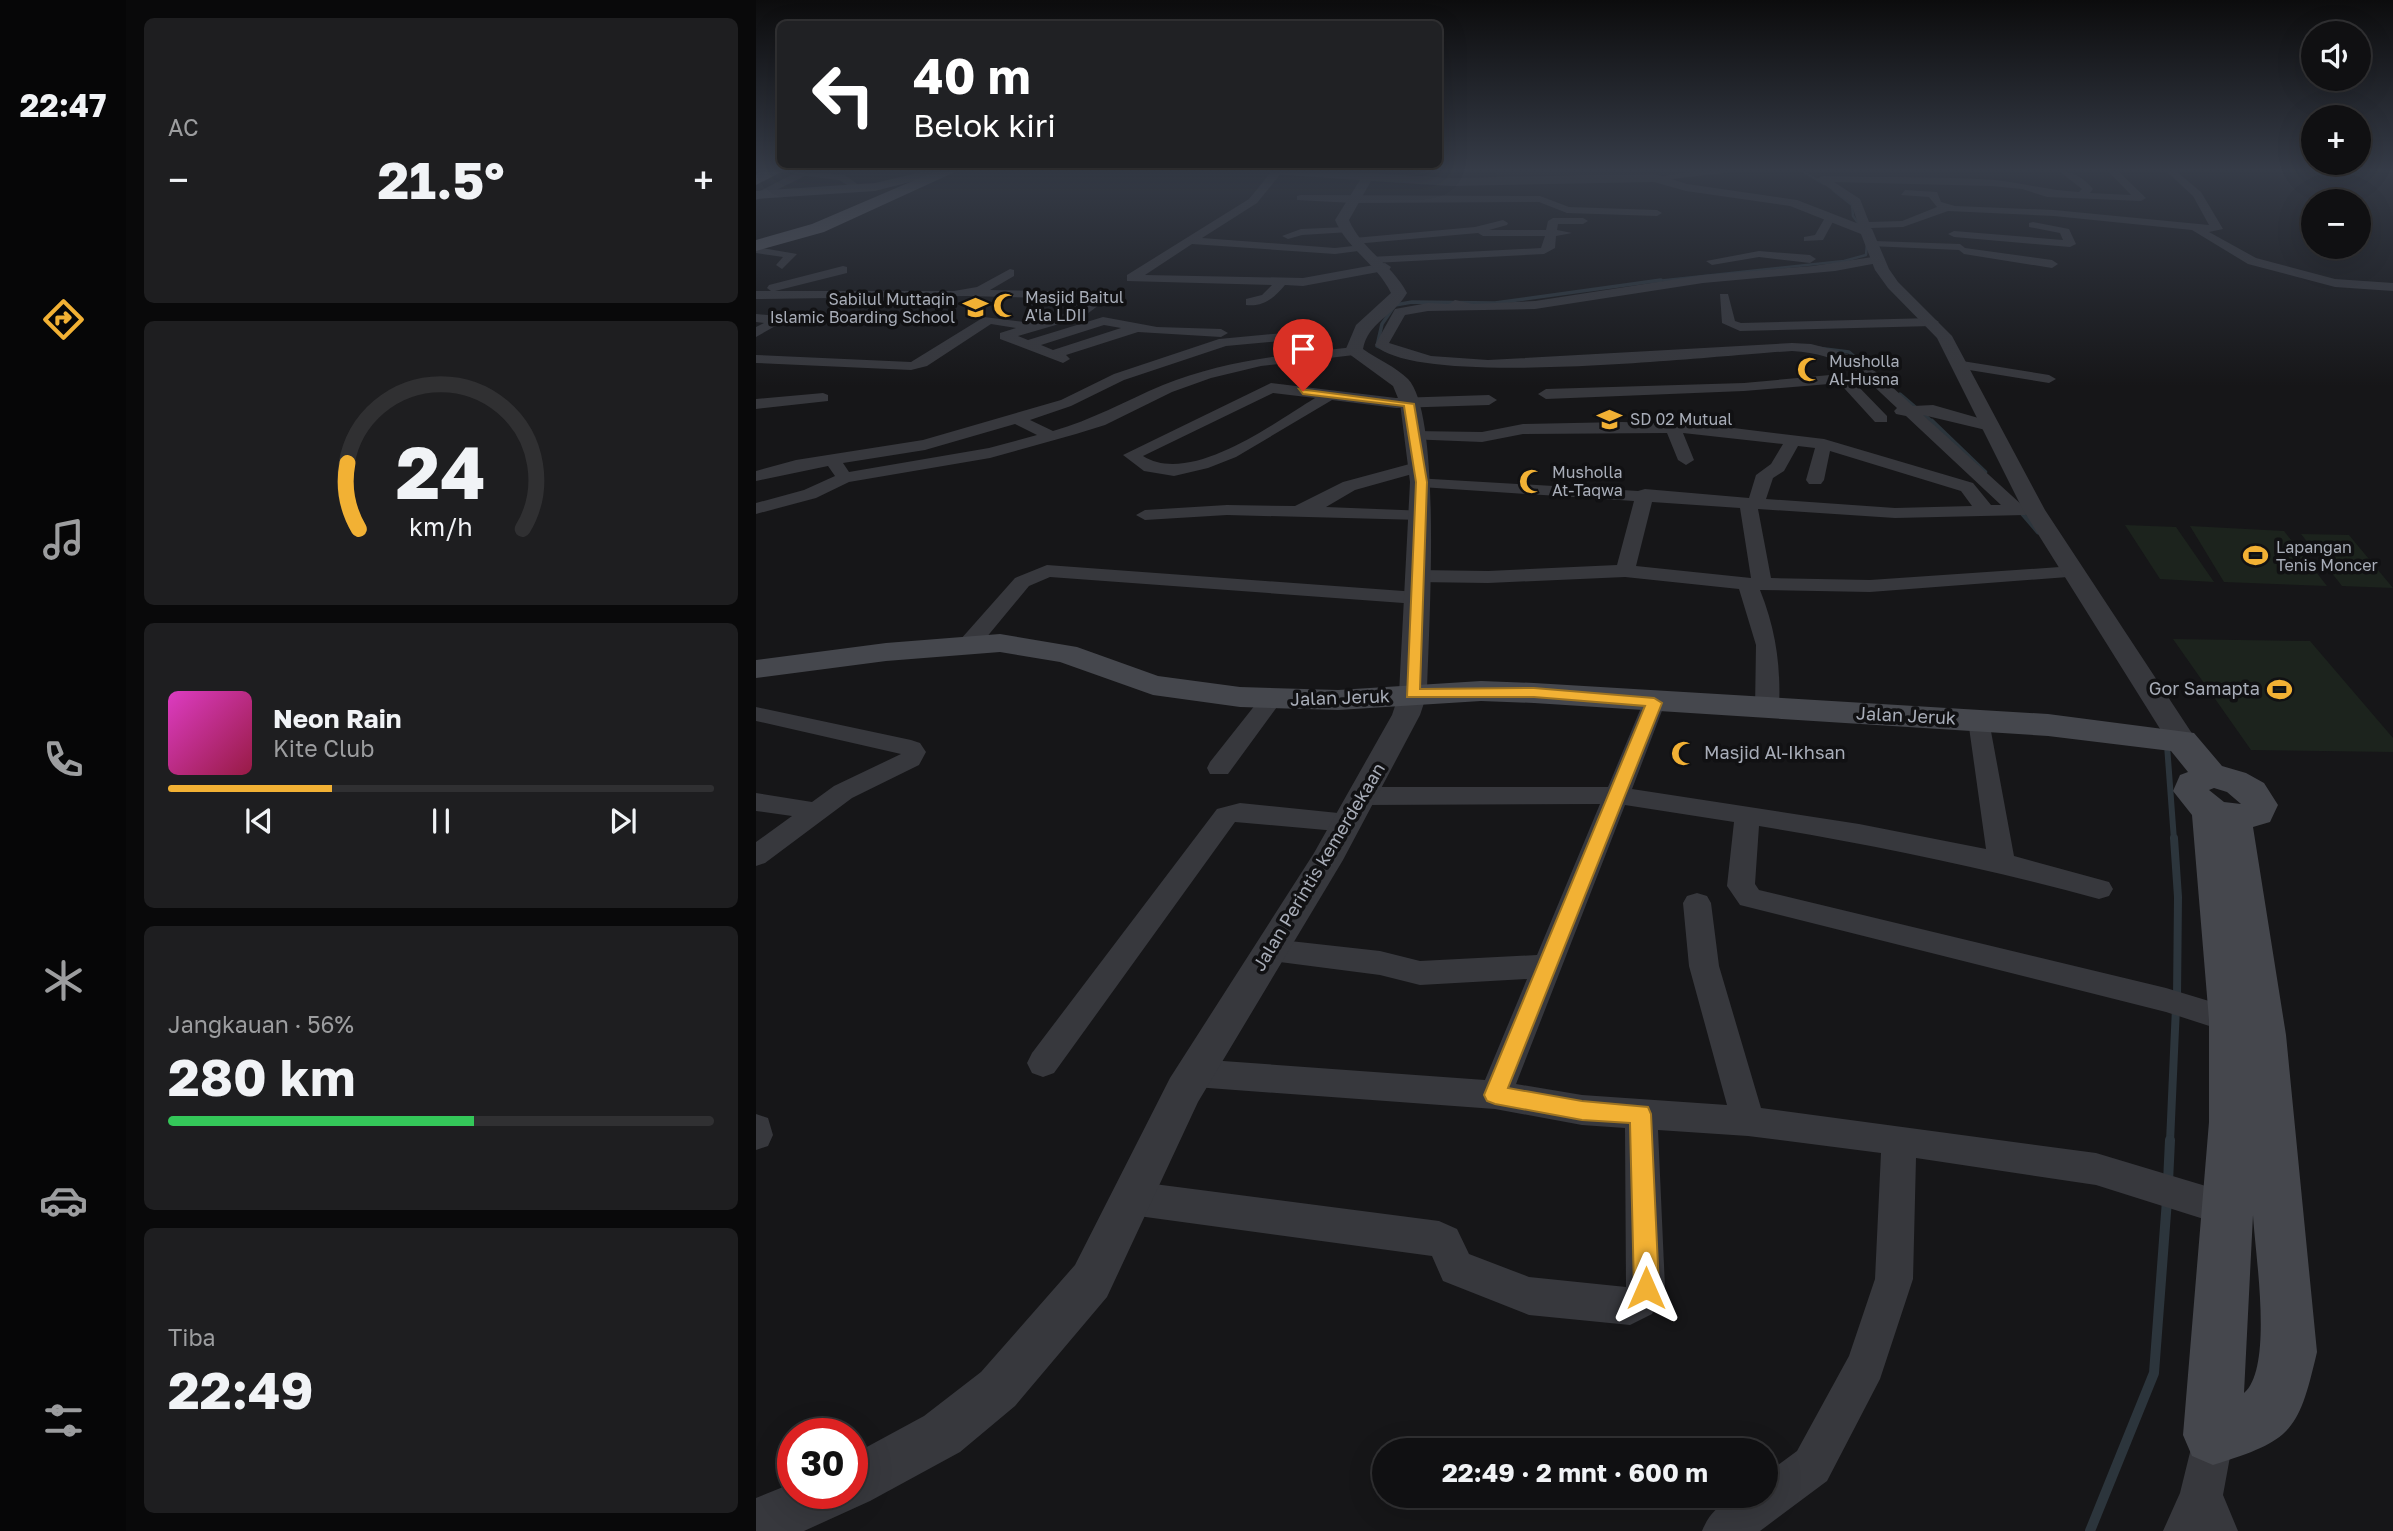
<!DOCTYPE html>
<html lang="id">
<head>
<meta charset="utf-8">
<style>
	body { margin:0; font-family:"Golos Text",sans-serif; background:#1e1e20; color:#f1f3f6; height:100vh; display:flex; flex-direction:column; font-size:26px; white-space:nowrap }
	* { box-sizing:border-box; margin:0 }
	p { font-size:23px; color:#9c9d9f }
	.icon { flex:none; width:38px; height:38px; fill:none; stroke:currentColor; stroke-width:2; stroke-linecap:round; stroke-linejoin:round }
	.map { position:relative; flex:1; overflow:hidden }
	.sheet { display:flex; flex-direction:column; gap:18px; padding:18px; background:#09090a; width:630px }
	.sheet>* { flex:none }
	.guide { position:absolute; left:21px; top:21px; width:665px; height:147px; border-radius:10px; box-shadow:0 7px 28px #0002,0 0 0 2px #303032; background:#202124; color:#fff; overflow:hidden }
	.tools { position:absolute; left:1545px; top:21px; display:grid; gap:14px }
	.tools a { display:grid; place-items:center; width:70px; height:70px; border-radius:50%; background:#101012; box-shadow:0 7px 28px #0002,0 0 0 2px #303032; font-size:35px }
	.speed { position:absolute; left:21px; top:1418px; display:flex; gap:14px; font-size:35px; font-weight:700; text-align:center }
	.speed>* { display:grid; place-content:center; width:91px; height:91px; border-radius:50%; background:#101012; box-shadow:0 7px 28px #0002,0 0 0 2px #303032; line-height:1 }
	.speed .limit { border:10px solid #d22; background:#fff; color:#111 }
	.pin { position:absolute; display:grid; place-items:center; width:60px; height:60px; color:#fff; margin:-72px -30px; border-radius:50% 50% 50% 0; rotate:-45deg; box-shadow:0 0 7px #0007 }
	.pin .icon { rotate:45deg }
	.me { position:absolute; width:77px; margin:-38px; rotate:0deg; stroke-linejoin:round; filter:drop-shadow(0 0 5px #0008) }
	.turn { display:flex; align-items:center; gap:24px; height:147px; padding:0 21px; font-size:32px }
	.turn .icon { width:91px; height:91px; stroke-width:2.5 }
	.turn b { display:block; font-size:49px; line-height:60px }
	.big { font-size:52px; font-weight:700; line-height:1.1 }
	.sheet .tile { flex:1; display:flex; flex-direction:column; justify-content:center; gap:10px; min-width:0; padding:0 24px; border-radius:10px; background:#1e1e20 }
	.sheet .dial { align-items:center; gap:0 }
	.dial svg { height:182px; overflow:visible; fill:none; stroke:#303032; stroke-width:7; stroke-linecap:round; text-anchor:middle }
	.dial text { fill:#f1f3f6; stroke:none }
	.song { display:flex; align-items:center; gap:21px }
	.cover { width:84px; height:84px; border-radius:10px; background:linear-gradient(135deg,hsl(310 70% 55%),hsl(340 70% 35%)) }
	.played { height:7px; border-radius:4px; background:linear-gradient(90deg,#f2b134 30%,#303032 30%) }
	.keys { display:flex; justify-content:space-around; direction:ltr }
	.heat { display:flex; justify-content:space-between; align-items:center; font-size:38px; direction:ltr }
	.charge { height:10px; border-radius:5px; background:linear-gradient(90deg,#34c759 56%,#303032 0) }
	.trip { position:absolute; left:616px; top:1438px; width:406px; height:70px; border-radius:35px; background:#101012; box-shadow:0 7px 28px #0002,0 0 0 2px #303032; font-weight:700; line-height:70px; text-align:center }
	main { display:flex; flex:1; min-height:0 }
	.menu { display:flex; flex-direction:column; width:126px; justify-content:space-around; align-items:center; background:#060607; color:#9c9d9f }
	.menu .icon { width:49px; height:49px }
	.menu .on { color:#f2b134 }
	.menu b { font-size:32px; color:#f1f3f6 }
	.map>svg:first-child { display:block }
</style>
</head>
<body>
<main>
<nav class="menu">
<b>22:47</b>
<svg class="icon on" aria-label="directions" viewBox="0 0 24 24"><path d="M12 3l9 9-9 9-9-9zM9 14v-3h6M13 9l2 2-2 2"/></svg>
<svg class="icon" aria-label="music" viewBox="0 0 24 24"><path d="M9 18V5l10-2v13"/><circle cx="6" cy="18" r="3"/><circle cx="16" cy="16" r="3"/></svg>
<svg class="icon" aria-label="phone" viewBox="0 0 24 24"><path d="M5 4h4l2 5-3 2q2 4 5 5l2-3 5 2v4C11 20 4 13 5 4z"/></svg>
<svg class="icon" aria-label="climate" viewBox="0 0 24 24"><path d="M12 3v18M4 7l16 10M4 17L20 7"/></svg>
<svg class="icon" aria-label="car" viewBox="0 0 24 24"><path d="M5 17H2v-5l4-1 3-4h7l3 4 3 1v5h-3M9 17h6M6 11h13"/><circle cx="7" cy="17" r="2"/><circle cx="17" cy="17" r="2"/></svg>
<svg class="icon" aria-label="filters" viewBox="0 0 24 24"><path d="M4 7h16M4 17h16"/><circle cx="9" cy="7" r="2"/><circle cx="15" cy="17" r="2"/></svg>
</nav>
<section class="sheet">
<div class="tile"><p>AC</p>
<div class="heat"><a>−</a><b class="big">21.5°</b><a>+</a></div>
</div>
<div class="tile dial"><svg viewBox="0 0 100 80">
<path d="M14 69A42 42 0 1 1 86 69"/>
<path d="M14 69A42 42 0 0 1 9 40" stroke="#f2b134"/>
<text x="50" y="56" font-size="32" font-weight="700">24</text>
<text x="50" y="72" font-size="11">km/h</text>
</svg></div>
<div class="tile">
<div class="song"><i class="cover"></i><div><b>Neon Rain</b><p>Kite Club</p></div></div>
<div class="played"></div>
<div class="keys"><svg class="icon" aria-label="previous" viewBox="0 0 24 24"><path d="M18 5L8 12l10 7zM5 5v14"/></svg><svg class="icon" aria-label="pause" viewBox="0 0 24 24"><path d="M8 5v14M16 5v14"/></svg><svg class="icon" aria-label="next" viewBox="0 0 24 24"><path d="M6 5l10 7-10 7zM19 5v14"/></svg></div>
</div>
<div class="tile"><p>Jangkauan · 56%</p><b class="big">280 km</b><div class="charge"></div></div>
<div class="tile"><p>Tiba</p><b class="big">22:49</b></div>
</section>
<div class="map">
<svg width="1637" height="1531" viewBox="0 0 1637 1531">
	<rect width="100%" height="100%" fill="#161618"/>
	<path fill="#222225" d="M741,171h192l2,4 -194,5z"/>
	<path fill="#1c231d" d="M1369,525l51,2 38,55 -54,-3z
		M1434,526l94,5 43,55 -103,-4z
		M1545,534l48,1 44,53 -51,-2z
		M1417,639l137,2 83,97v14l-142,-2z"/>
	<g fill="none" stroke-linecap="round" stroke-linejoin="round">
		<path stroke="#2c353c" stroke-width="2.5" d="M1046,171l22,13
			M1077,190l19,15 1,11 8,11
			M892,282l196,-21 22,-6 1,-12"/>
		<path stroke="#2c353c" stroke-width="3.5" d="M1061,348l32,4 15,13
			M632,351l-11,-5 5,-22 13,-19 17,-3 83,1 166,-23
			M1144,394l34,29"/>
		<path stroke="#2c353c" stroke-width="4.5" d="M1176,421l53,51
			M1264,511l18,21"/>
		<path stroke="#2c353c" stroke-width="6" d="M1411,745l7,95"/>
		<path stroke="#2c353c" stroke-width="8" d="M1418,838l4,59 -1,100
			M1414,1142l6,-135"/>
		<path stroke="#2c353c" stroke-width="10" d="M1412,1182l2,-42
			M1334,1531l64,-158 13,-173"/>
		<path fill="#37383d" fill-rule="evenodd" d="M43,171l46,4 19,14 -5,3 -20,-12 -34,-4 -49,24v-7z
			M151,171h32l4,3 -5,3z
			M516,171l10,1 -25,31 -55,35 133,10 27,-3 4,1v4l-31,4 -143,-10 -47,31 158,3 82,-15 6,4 -2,3 -86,16 -18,-1c-11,13 -21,22 -39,20v-6l16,-4 10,-10 -145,-4v-6l122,-76z
			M941,171h43l-85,10 -5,-3z
			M1303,171c14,0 25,7 34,18l-3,4 41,2 -23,-24h10l28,27 -5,3 -94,-4 -25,-8 -30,-3 -158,-4 26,17 9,23 33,-1 35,-14 -8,-10 -28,-2 4,-5 32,2 4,10 14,4 99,4 155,15 -16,-29 -27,-25h10l25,21 22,37 -14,3 47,26 79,21 58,4v8l-58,-4 -87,-23 -56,-34 -138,-14 -106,-5 -45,16 -32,1 2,4 -6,3 -6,-3 -10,-29 -35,-24 7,-3c57,2 115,0 172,4 29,3 55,11 84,12l3,-3z
			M545,195l239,1 29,11 88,3 5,3 -5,3 -90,-3 -28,-11 -186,1 -56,-3v-4z
			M1070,216l9,2 -12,22 -19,1v-4l11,-2z
			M797,218h30l5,3 -5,3h-25l-1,6 15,3 -16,3 -1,12 -11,6 -170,9 -4,-2v-4l171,-9 4,-12h-62l-5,-3 -124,11 -6,-3 6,-3 121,-11 28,-7 5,3 -1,2 -18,5h57l2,-9z
			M1277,222l36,7 7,15 -6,3 -116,-10 -6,-3 6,-3 109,9 -3,-7 -31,-6v-4z
			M590,227l6,3 -2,2 -48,3 -14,4 -6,-3 19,-7z
			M1118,241l86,3 5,4 87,12 6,4 -6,4 -88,-14 -5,-4 -89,-4 -2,-2z
			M0,247l41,7 -15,15 -6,-4 7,-8 -27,-4z
			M1003,251l51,4 6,4 -6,4 -51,-6 -47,8 -6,-4z
			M1123,256l6,4 -2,2 -48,9 -132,12 -168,26 -107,2 -23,4 -16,28 42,13 57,4 304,-17 19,1 31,8 25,12 46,42 20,-1 63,18v6l-6,2 -67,-16 99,90 9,1 3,4 -9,5 -130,3 -137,-9 13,69 99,2 204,-14 10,6 -3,4 -211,16 -110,-2c16,40 21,76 19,119l-4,5h-16l-4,-5 1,-64 -17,-56 -114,-12 -137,6 -71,-1 -10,-6 10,-6 71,1 129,-6 17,-64 -213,-14 -6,-1 -3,-4 3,-4 223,13 7,-2 104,9 7,-23 15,-11 12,-20 -100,-11 11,27 -8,5 -8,-5 -11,-27 -144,1 -41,8 -75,-3v-6l6,-2 69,1 41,-8 99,-2 79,2 123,15 149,44 18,22h10l-95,-89 -10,-2 -2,-3 3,-3c-35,-33 -54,-54 -105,-57 -73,4 -372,39 -417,-6l20,-36 33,-6 21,1 6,-4 18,4 62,-3 168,-26 110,-9zM1042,446l17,2 -9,32 3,4h12l3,-4 6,-29 131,40 11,15 -77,2 -129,-9 7,-21 11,-7zM896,502l88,6 11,70 -115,-12z
			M87,266l4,1v6l-72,18h179l23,-4 33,-18 4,1v6l-24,14 115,2 6,4 -28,21 -65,19 10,4 75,-23 54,10 64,2 7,4 -7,4 -83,-5 -72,23 4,4 -7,4 -63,-24v-6l16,-5 -25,-4 -64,42 -16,4 -155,-7v-8l155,7 73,-45 49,6 40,-12 18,-12 -124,-3 -211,3v-8h15l-4,-3 2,-3zM348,325l17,3 -68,22 -12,-5z
			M964,294h8l7,27 6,2 191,-5 7,4 -7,4 -192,5 -18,-8z
			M0,314l23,2 7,4 -30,17v-10l8,-4 -8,-1z
			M539,332l17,9 6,10 36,-4 7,4 -7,4 -93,11 -50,12 -39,14 -67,33 -29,9 -86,24 -141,24 -33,16 -60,16v-11l48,-13 31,-14 -7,-10 -72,15v-10l40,-11 127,-20 138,-40 53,-26 105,-35zM536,340l13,13c-49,5 -97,14 -142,32 -38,16 -71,35 -110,46l-23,-11 41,-14 53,-26 102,-34zM259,424l22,11 -48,13 -140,24 -6,-9 82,-13z
			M1206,361l87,14 7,4 -7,4 -92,-15 -2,-3z
			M1074,375l24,7 33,34v6h-12l-31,-34 -15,-4 -85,7 -198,8 -8,-5 8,-5 198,-6z
			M515,383l125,15 93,-3 8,5 -8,5 -93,3 -64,-8 -96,57 -28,11 -34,8 -30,-5 -21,-16zM517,393l42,5c-41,25 -125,88 -172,58z
			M67,393l5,2v6l-72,8v-10z
			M661,462l6,1 2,4 -2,4 -68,19 -29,17 101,4 3,4 -9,5 -194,-5 -82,5 -9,-5 9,-5 82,-5 68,1 48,-24z
			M291,565l370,27 10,6 -10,6 -367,-27 -21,9 -53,64h-16l-3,-5 3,-5 55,-62z
			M515,693l8,2 3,5 -54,74h-18l-3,-6 3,-6 53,-67z
			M898,696l8,2 3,5 -33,86 227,35 127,25 -18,-129 4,-5h16l26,141 95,26 4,7 -4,7 -10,3c-112,-31 -225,-54 -340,-73l-4,58 4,6 407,98 76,23 4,9 -4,9 -11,4 -65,-21 -426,-107 -13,-19 7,-64 -109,-17 -109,279 66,11 145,10 -38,-139 -6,-63 4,-7 10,-3 10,3 4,7 8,63 42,142 335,45 133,40 13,5 5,12 -5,12 -13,5 -133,-42 -180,-27 -3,121 -33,100 -53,102 -67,50h-58c13,-31 33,-35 64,-35v-22l31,-23 52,-95 26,-77 6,-126 -133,-17 -90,-6 7,158 -13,26 -22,11 -101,-10 -86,-34 -11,-25 -301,-41 -13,-5 -5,-12 5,-12 13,-5 308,40 18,8 12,25 60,23 97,10 -1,-159 -43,-3 -87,-16 -300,-22 -11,-4 -5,-10 5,-10 11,-4 290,21 42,-101 -107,6 -40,-10 -108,-14 -10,-3 -5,-8 5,-8 10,-3 108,12 40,10 117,-6 63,-151 -237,1 -9,-3 -4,-6 4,-6 9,-3h245l35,-84 3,-5z
			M0,707l155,33 9,3 6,9 -7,13 -67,33 -87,65 -9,3v-24l36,-26 -36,-5v-18l56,9 22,-16 67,-32 -145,-33z
			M484,803l108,11 9,3 4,6 -4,6 -9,3 -113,-10 -181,251 -11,4 -11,-4 -5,-10 5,-10 185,-244z
			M0,1114l12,4 5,17 -5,11 -12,4z
			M1457,1414l15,6 6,15 -11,60 15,36h-75l17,-38 18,-73z"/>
		<path fill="#37383d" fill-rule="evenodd" d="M510,171h70l115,7 204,-4 32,10 110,16 75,29 17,40 9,13 54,54 93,174 152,231 -5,7 -10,2 -10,-2 -149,-238 -86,-172 -49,-50 -13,-18 -14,-36 -71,-28 -104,-15 -32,-9 -203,4 -80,-5 -22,39c12,29 43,44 58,73 -13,23 -39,29 -44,56 14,10 33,18 45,30 35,37 20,258 19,315l-7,21 -77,145 -145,242 -91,195 -92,109 -55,46 -90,49 -66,30h-48v-33l37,-15v10h59v-38l72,-39 57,-44 94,-107 95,-187 144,-225 78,-138 7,-21 11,-212 -10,-79 -7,-17 -48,-35 11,-26 35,-32c-14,-29 -43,-43 -56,-73l25,-40 -89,-6z"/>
		<path fill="#45474d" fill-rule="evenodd" d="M170,171h27l-78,20 -119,8v-8l119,-8z
			M244,634l77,13 81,29 82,11 98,3 143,-9 53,2 514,31 146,19 28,33 24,7 18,10 14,22 -8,17 -17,5 33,208 31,317c-19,81 -25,88 -104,113l-21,-9 -9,-21 26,-313v-102l-17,-205 -19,-24 7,-16 8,-3 -17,-21 -123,-15 -514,-33 -53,-2 -143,9 -98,-3 -87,-12 -93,-33 -60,-10 -114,9 -130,17v-18l130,-17zM1458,788l13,4 14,12 -17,-2 -15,-12zM1497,1215c2,39 21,152 -9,178z"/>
		<path fill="#53555c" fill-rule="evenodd" d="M180,171h21l-133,61 -68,19v-11l56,-16z"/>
		<path fill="#5b5e65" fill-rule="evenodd" d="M6,171h21l-27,14v-11z"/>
	</g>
	<linearGradient id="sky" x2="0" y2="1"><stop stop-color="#0c0c0d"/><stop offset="0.44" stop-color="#363c48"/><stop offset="1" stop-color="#363c48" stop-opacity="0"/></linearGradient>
	<rect width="1637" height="386" fill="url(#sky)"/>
	<path fill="#f2b134" stroke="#9d7322" stroke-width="2" d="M543,389l115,15 13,78 -7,207 114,-1 120,10 8,5 -154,385 74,13 66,6 3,7 8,174 -4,9 -9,4 -8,-4 -4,-9 -4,-165 -48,-3 -87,-16 -8,-3 -3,-6 161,-389 -111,-9h-127l9,-215 -12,-76 -101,-12z"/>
	<defs>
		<symbol id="mosque-bare" viewBox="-9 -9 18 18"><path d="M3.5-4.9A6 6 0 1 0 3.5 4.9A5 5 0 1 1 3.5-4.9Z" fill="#f2b134" stroke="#111113" stroke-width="2.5" paint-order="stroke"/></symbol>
		<symbol id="school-bare" viewBox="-9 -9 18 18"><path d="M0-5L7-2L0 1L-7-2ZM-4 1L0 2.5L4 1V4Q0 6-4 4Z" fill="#f2b134" stroke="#111113" stroke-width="2.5" paint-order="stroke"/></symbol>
		<symbol id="stadium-bare" viewBox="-9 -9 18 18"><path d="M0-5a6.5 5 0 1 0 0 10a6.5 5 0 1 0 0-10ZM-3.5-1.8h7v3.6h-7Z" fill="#f2b134" stroke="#111113" stroke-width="2.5" paint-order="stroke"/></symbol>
	</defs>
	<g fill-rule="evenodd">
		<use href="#mosque-bare" x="232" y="288" width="35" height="35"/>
		<use href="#school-bare" x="202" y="290" width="35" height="35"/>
		<use href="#mosque-bare" x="1036" y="352" width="35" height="35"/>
		<use href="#school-bare" x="836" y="402" width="35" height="35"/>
		<use href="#mosque-bare" x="758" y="464" width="35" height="35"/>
		<use href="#stadium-bare" x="1482" y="538" width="35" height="35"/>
		<use href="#stadium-bare" x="1506" y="672" width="35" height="35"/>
		<use href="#mosque-bare" x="910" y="736" width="35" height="35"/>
	</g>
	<g text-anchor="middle" stroke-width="7" stroke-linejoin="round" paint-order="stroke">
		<g font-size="16" fill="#a8adb8" stroke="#111113" text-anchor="start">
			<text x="269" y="303">Masjid Baitul<tspan x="269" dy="18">A'la LDII</tspan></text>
			<text x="199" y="305" text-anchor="end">Sabilul Muttaqin<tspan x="199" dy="18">Islamic Boarding School</tspan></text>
			<text x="1073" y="367">Musholla<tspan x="1073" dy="18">Al-Husna</tspan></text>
			<text x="874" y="425">SD 02 Mutual</text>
			<text x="796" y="478">Musholla<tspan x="796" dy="18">At-Taqwa</tspan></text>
			<text x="1520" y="553">Lapangan<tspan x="1520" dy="18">Tenis Moncer</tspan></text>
		</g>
		<g font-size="18" fill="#a8adb8" stroke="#111113" text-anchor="end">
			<text x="1504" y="695">Gor Samapta</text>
			<text x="948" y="759" text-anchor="start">Masjid Al-Ikhsan</text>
		</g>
		<g font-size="18" fill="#a8adb8" stroke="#111113">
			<text transform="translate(584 698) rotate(-2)" y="6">Jalan Jeruk</text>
			<text transform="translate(1150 716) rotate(3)" y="6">Jalan Jeruk</text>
			<text transform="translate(563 867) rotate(-59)" y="6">Jalan Perintis kemerdekaan</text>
		</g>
	</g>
</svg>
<div class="tools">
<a><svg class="icon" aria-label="sound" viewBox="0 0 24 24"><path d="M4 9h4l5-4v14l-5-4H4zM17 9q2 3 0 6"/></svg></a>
<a>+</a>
<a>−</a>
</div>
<div class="speed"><div class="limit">30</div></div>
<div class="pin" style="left:547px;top:391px;background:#d93025"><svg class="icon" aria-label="arrive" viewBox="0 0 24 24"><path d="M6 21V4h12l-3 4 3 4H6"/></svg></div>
<svg class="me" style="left:890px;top:1288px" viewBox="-20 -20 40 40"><path d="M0-17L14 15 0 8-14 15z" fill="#f2b134" stroke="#fff" stroke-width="4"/></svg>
<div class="trip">22:49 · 2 mnt · 600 m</div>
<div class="guide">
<div class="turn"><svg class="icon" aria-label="left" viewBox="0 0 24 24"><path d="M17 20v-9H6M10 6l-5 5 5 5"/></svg><div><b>40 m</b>Belok kiri</div></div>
</div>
</div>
</main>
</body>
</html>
